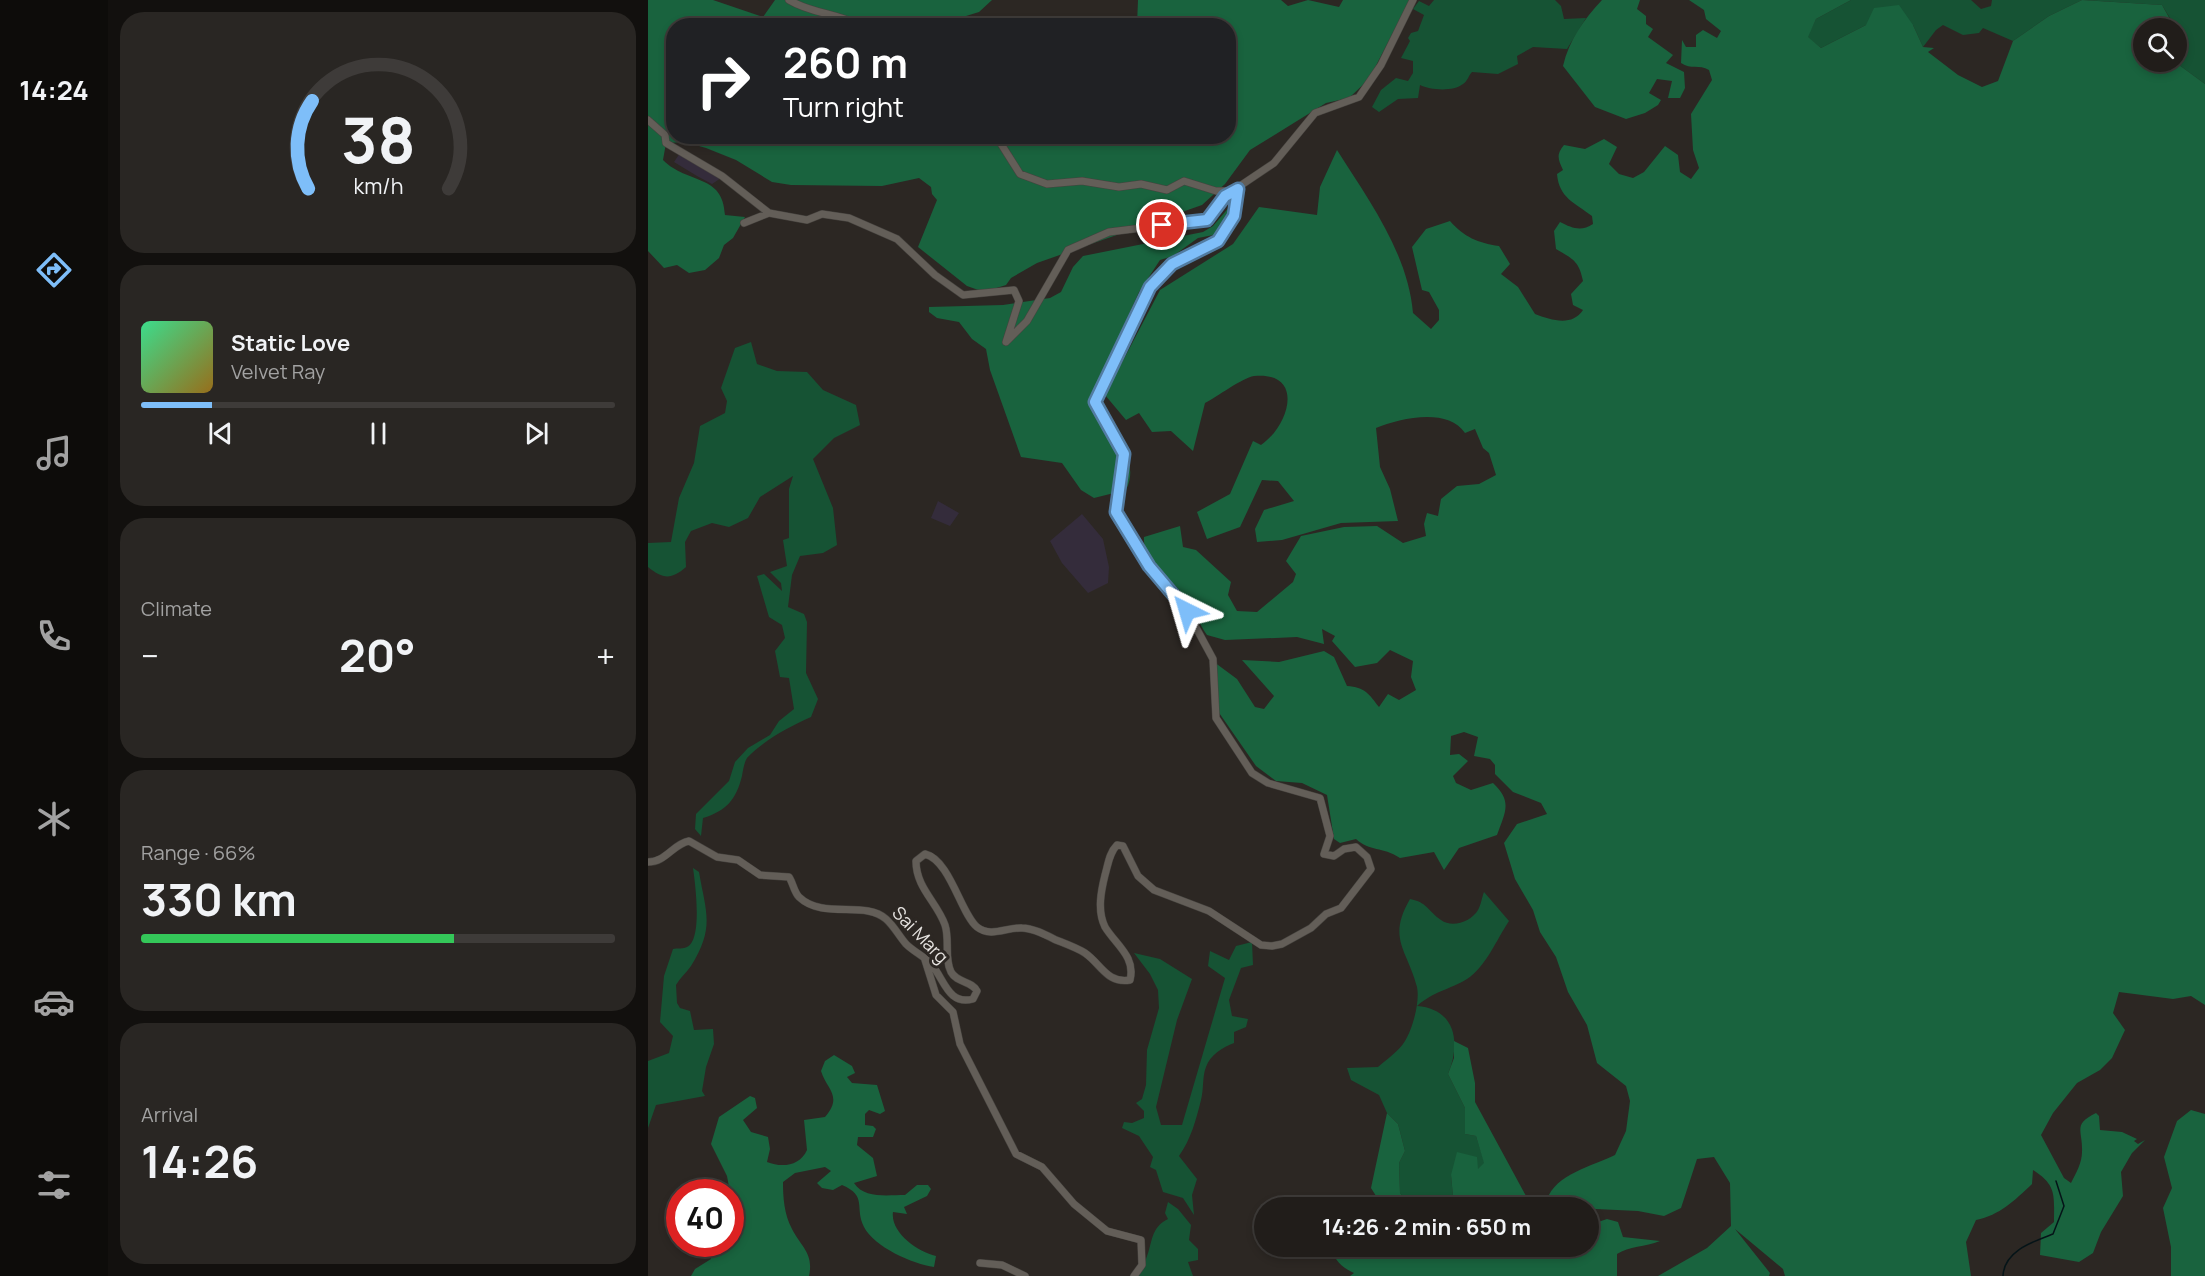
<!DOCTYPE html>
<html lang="en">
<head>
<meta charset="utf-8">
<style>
	body { margin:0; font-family:Manrope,sans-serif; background:#292623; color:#f1f3f6; height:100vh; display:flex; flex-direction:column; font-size:22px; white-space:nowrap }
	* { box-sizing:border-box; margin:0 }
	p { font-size:20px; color:#a2a2a2 }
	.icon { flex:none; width:33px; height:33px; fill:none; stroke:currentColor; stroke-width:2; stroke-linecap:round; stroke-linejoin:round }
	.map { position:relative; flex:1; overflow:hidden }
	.panel { display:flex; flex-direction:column; gap:12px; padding:12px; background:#12100e; width:540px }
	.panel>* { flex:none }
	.top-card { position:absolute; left:18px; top:18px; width:570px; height:126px; border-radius:24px; box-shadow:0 3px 9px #0003,0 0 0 2px #3e3b39; background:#202124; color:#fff; overflow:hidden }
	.tools { position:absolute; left:1485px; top:18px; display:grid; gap:12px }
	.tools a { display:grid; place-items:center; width:54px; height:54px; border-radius:50%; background:#211d1a; box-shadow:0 3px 9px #0003,0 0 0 2px #3e3b39; font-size:30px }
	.speed { position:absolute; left:18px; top:1179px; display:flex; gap:12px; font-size:30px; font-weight:700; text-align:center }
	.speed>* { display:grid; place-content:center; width:78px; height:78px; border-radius:50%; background:#211d1a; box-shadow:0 3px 9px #0003,0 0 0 2px #3e3b39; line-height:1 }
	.speed .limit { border:9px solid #d22; background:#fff; color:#111 }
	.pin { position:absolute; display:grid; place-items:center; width:51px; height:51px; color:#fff; margin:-26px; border:3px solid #fff; border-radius:50%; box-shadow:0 2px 6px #0007 }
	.me { position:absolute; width:66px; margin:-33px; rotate:320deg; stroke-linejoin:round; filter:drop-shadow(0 0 4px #0008) }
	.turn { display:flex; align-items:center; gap:21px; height:126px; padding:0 18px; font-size:27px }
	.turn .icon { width:78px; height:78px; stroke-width:2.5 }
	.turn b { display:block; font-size:42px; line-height:51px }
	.big { font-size:45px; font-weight:700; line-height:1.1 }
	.panel .widget { flex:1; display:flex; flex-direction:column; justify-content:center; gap:9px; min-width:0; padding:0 21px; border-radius:24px; background:#292623 }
	.panel .dial { align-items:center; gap:0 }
	.dial svg { height:156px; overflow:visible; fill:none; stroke:#3e3b39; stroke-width:7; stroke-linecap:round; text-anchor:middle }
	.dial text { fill:#f1f3f6; stroke:none }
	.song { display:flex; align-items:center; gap:18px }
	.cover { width:72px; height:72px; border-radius:9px; background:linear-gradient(135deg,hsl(150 70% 55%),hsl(40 70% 35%)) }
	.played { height:6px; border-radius:3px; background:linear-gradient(90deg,#7ebef9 15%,#3e3b39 15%) }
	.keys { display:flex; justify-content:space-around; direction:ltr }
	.heat { display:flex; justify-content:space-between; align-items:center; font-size:33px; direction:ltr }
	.charge { height:9px; border-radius:4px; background:linear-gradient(90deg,#34c759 66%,#3e3b39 0) }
	.trip { position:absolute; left:606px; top:1197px; width:345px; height:60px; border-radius:30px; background:#211d1a; box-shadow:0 3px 9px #0003,0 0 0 2px #3e3b39; font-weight:700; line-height:60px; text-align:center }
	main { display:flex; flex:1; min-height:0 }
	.menu { display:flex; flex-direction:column; width:108px; justify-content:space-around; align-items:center; background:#0d0c0a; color:#a2a2a2 }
	.menu .icon { width:42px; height:42px }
	.menu .active { color:#7ebef9 }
	.menu b { font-size:27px; color:#f1f3f6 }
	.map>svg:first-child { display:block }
</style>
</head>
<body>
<main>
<nav class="menu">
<b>14:24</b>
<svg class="icon active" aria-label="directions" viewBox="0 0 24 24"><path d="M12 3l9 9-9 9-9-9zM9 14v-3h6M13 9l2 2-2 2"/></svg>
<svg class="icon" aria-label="music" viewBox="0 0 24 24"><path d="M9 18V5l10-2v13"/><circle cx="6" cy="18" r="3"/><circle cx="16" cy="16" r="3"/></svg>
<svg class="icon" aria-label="phone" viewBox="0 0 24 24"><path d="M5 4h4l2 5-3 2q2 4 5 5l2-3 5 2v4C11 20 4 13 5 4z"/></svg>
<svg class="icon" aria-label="climate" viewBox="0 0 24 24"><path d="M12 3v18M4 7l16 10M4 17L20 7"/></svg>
<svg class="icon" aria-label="car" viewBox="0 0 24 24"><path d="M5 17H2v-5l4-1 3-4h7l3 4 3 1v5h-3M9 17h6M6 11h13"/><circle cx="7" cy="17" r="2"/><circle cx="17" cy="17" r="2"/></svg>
<svg class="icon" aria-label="filters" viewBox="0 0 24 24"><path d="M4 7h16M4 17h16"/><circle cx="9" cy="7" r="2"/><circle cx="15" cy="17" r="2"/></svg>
</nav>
<section class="panel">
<div class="widget dial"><svg viewBox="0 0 100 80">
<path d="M14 69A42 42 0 1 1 86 69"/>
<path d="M14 69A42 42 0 0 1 16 24" stroke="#7ebef9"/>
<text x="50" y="56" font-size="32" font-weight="700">38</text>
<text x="50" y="72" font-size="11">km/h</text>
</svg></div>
<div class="widget">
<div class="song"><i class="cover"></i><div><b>Static Love</b><p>Velvet Ray</p></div></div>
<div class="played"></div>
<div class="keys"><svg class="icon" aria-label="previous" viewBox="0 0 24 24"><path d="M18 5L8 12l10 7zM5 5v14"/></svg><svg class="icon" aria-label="pause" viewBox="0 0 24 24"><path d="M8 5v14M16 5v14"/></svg><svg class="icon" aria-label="next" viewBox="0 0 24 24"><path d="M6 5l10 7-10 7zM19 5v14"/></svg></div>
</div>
<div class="widget"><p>Climate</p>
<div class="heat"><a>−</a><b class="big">20°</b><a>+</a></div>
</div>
<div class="widget"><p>Range · 66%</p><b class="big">330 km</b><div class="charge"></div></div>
<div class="widget"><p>Arrival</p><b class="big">14:26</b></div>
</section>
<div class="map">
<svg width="1557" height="1276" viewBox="0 0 1557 1276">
	<rect width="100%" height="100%" fill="#2c2723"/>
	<path fill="#342c3b" d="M32,153l41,25 -9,6 -15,-8 -23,-14z
		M290,501l21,12 -9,13 -19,-8z
		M434,514l21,25 6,28 -1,16 -20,10 -26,-30 -12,-22z"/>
	<path fill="#165334" d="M786,0h121l6,6 3,13 22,-1 -19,31 -34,-2 -16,9 1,8 -20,10 -26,-2c-3,3 -5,10 -9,12 -10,8 -33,6 -43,1l-2,13 -20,1 -19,13 -7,-5 9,-17 15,-12 12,3 5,-8v-12l-12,-3 9,-17 -2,-3 3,-5 7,-2 6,-16 -11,-6 6,-8 10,5z
		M1203,0h120l10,9 10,-3 1,-6h90l-33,16 -36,25 -30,-13 -4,5 -16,2 -20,-10 -7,5 -13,17 -10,-22h-47l-45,23 -14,-11 9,-18z
		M1434,0h123v84l-30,-22 1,-34 -14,-23z
		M103,342l6,22 20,7 30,1 16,18 33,15 4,20 -26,13 -21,21 20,49 4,37 -14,8 -23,3 -8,19 -4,32 16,7 3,8 -1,51 12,26 -7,18c-22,10 -47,23 -64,41 -3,5 -4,12 -5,18 -6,24 -16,35 -39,42l-2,18 -6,-7 1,-15 33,-33 6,-19 13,-14 22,-13 9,-14 15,-12 -5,-31 -9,-1 -5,-26 10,-13 -3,-13 -13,-8 -12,-41 7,-2 18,17 -1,-8 -11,-11 17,-6 -4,-26 6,-2v-49l4,-13 -33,21 -12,21 -19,9 -17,-4 -21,8 -6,11 1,25c-15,13 -23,12 -38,0v-24l23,-1 8,-44 15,-35 6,-37 25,-13 2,-12 -6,-13 14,-40z
		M45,868l6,4c7,41 16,55 -8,94 -5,7 -11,12 -15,19l1,18 3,5 10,3 4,19 19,-1 1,15 -8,23 -4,24 3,5 -49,9 -8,23v-67l21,-8 4,-17 -13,-14 4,-46 9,-27c4,-1 11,0 14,-2 16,-7 8,-65 6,-79z
		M836,892l25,29c-12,18 -24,47 -42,58 -18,11 -33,12 -50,27 39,3 44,37 31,68l17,34v26l11,2 9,28 -7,6 -27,5 3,32h-43l-11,-14 -1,-30 6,-12 -7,-27 -11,-11 -8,-18 -28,-15 -4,-12 31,-1c9,-8 21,-16 27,-26 8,-13 15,-40 12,-54 -10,-38 -30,-48 -7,-88 17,3 18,12 31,21 11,8 30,2 37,-10 3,-5 4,-13 6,-18z
		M604,942l1,23 -12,3 -12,32 3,16 16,3 -2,8 -12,5v11c-11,4 -24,12 -28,24 -4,10 -2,22 -5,33 -5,20 -10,39 -22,56l18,23 -5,16 2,20 -11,-17 -20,-6 -7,-22 -6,-3 3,-10 -14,-21 -17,-8 2,-6 8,1 12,-5v-7l-8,-8 6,-4 4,-14 1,-35 12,-42 -1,-18 -8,-16 -16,-21 26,6 32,20 -15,41 -21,87 5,18h21l43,-147 -17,-12 2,-15 19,9 7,-14z
		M520,1202l10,7 13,16 -2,15 9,9v11l-10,2 5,14h-56c3,-5 7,-11 9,-17 7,-17 4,-31 22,-40l-3,-6z"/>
	<path fill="#19633e" d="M0,0h65l50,17 12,-17h217l-13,12 -42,13 -263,1v110h554v-110l-91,-1 1,-25h143l7,6 20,-6 31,7 4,-7h67l-41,79 -20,19 -23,5 -76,47 -25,34 -23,21 -165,58 -26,15 -5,7 -22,7 -17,-6 -49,-39 19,-47 -5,-6 -1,-7 -12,-9 -37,8 -91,-1 -19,-3 -36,-22 -30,-12 -21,-6 -19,1 -3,17c25,25 60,13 62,55l20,2 -12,21 -9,7 -5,13 -14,12 -16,3 -12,-8 -13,3 -16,-17z
		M954,0h38l-3,9 9,7v8l7,5 -5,8 25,18 -7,8 18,9 1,16 -5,10h-12l4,-17 -15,-2 -8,14 12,7 -3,5 -13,8 -19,6 -31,-12 -32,-41c6,-26 21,-47 39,-66z
		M1041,0h162l-35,19 -8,18 13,11 45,-23 8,-17 25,-3 14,20 10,22 11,1 -6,4 30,23 24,12 16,-6 15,-40 36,-25 33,-16 80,5 13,23h-31v34h31l30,22v921l-14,-9 -18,3 -54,-7 -6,21 12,17 -13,28 -12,12 -23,13 -24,30 -12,22 23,43 7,5c5,-10 11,-20 11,-31 1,-22 -10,-27 14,-39l3,3 1,14 22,2 15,7 -3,2 4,3 7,-4 -13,13 -11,19 2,24 -22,36 -8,21 -14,9 -39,-7 1,-22 13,-11c0,-26 3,-37 -21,-52l-1,14c-18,17 -32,31 -56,36l-10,22 5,34h-186l-2,-7 -48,-40 35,44 -1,3h-111l49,-28 24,-22 -1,-43 -16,-26 -17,2 -16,49 -17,8 -26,-5 -85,-4 -6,-7c8,-26 46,-34 68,-45l11,-24 4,-30 -4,-15 -29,-23 -10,-38 -19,-33 -12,-35 -16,-25 -7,-22 -18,-31 -11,-36 13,-19 30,-10 -6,-11 -28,-11 -18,-18v-9l-5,-6 -16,-3 4,-19 -14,-5 -13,4 -1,19 9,-1 9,7 -15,15 3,7 15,7 22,-7c20,19 12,29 4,52l-38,13 -15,22 -10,-18 -34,6c-18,-12 -30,-6 -44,-19l-16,4 -6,-4 -7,-44 -25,-12 -26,-2 -20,-15 -41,-59 -1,-45 23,17 18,28 9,2 10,-13 -32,-36 37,2 45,-11 10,6 13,29c18,1 22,8 32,21l9,-13 11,6 17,-10 -5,-13 2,-16 -23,-11 -13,13 -22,4 -23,-26 3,-5 -13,-7 2,15 -27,-7 -72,3 -18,-5c-8,-11 -13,-25 -21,-37 -13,-18 -44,-37 -42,-61l36,-11 3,21 13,3 35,32 -3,13 9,16 20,1 36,-30 3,-8 -10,-13 15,-25 43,-9 33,-1 26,17 23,-7 -2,-12 3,-11 11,3 3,-17 16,-13 22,-2 17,-9 -7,-22 -6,-5 -8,-19 -10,4c-17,-26 -65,-15 -89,-5l4,39 10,22 8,32 -57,2 -59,17 -25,2 -2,-13 9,-19 30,-9 -16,-20 -16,-1 -22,47 -33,12 -10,-27 33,-18 23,-53 8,4c29,-20 44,-74 -7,-69 -12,2 -37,21 -49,27l-12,48 -22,-20 -19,1 -13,-19 -13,7 -21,-25 55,-105 73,-46 26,-37 58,8 3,-28 17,-37c31,49 71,103 76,163l18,16 8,-9v-10l-10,-18 -7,-2 -10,-43 14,-18 24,-8c14,16 28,22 49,25l11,18 -9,10 17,13 17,27c16,6 37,13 48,-4l-10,-5 -2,-11 12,-13c-4,-20 -10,-22 -27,-32l-2,-18 6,-9c12,6 21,10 33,2l-1,-8c-17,-13 -33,-18 -35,-42l6,-4c-5,-11 -7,-15 1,-25l21,4 19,-10 13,8 -8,17 10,10 14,4 11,-6 21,-26 13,9 2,17 11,7 8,-11 -6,-18 -2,-36 21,-34 -3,-10c-10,-6 -18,0 -28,-7l1,-23 4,7h10v-12l7,-5 14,8 4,-7 -15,-12 -2,-9z
		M583,205l5,2v11l-7,14 -31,6 -25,18 -13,4 -21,32 -49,108c10,30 54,53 36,90l-32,8 -13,-8 -19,-27 -41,-6 -31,-87 -4,-21 -14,-10 -13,-17 -22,-4 -8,-6v-5l74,-2 47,-7 11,-6 12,-25 10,-11 120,-24 10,-6z
		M806,1041l14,7 7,35v19l57,105h-78l-3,-32 6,-23 20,5 1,12 6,-6 -8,-27 -11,-2v-26l-17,-34 6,-16z
		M186,1055l18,11 3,7 -8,4 5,6 25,2 8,26 -5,3 -11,-4 -4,4v11l8,1 3,3 -3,8h-15l-1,8 16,13 4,18 -23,7c10,16 34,12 51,12l12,-10h11l3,4 -4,7 -23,11 3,7 -14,-2c-3,20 24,40 43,44l-2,11c-21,-3 -60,-20 -70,-40 -10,-19 4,-31 -22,-42l-9,5 -11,-2 -5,-5 14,-12 -6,-4 -30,6 -12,9c0,15 1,32 9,47 9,18 22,24 17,47h-118l4,-7 16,-10v-5l-11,-5 -1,-5h31l1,-30 7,-3 3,-6 -10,-7 -4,-22 -16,-32 8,-27 31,-21 5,2 2,10 -14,12 8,12 17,5 2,12 -3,13c15,6 33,4 40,-12l-3,-30 21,-3c18,-21 2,-27 -4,-46l4,-10z
		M1543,1110l14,4v162h-34v-29l-8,-39 9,-20 -8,-31 13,-36z
		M739,1113l11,11 7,27 -6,12 1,30 11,14h-28l-12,-19z
		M959,1219l11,3 5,15 37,4c-15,6 -31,5 -43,13v22h-267l4,-3c-13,-6 -19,-12 -23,-26l257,-1 1,-21z"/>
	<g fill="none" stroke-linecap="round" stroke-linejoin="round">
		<path stroke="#051418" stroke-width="1.5" d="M1355,1276c1,-25 29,-34 50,-42l11,-28 -8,-25"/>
		<defs>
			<path id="minor" d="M141,0c23,14 49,13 72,26
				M0,120l17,15 1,8 56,33 47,37
				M348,136l24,38 27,10 35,-3 37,6 22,-3 26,6 17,-9 32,10h16
				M96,223l25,-10 38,7 15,-6 27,4 48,21 38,36 28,20 51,-5 5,11 -13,41 21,-21 41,-71 41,-18 98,-12 18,-24 49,-33 41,-50 44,-16 22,-32 32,-65
				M0,862c18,0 25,-18 41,-21l28,16 21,3 22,15 29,2c4,6 5,15 10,20 24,23 66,3 87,22 8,7 13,17 20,25 8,8 18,12 25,20 13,14 17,42 42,35l4,-8c-5,-10 -20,-8 -26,-19 -7,-14 -1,-32 -6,-47 -8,-23 -29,-37 -29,-64l9,-7c25,6 36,60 52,73 14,11 30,0 45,1 11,0 24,7 34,12 10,4 21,8 29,13 16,11 22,31 45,27 6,-23 -14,-35 -25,-53 -8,-16 -4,-36 0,-52 3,-10 4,-22 12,-30l6,1 15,30 16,14 55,21 52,34 11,1 10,-2 29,-16 15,-14 15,-6 30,-39 -4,-12 -11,-10 -12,2 -10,7 -10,-2 6,-18 -10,-38 -52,-15 -16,-10 -36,-55 -3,-59 -26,-48 -38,-45 -33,-54 8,-58 -29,-52 55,-115 22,-23 46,-23 16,-25 4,-27
				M277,960l11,35 17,17 7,32 56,110 26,13 32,37 33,27 34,9 1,25 -8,11
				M332,1263l22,2 23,11"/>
		</defs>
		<use href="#minor" stroke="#46433f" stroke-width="8"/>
		<use href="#minor" stroke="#635e58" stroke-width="7"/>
	</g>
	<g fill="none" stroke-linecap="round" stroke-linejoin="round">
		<defs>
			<path id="route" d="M514,225l45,-5 18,-24 13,-7 -4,27 -16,25 -46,23 -22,23 -55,115 29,52 -8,58 33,54 38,45"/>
		</defs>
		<use href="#route" stroke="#527ca2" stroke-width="15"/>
		<use href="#route" stroke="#7ebef9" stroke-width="10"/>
	</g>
	<g text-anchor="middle" stroke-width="6" stroke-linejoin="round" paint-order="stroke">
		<g font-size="18" fill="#e6e3e0" stroke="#2c2723">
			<text transform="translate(272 935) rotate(46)" y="6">Sai Marg</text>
		</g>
	</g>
</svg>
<div class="tools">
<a><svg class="icon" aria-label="search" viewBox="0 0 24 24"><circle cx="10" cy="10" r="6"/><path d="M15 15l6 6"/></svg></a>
</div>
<div class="speed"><div class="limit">40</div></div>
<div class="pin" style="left:514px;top:225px;background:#d93025"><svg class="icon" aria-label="arrive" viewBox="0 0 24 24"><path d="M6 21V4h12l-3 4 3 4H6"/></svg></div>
<svg class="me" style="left:539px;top:611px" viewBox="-20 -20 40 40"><path d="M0-17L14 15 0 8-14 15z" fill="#7ebef9" stroke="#fff" stroke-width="4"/></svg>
<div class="trip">14:26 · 2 min · 650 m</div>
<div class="top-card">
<div class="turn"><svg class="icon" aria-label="right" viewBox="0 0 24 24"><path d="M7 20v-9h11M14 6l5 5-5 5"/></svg><div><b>260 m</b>Turn right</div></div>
</div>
</div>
</main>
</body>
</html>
